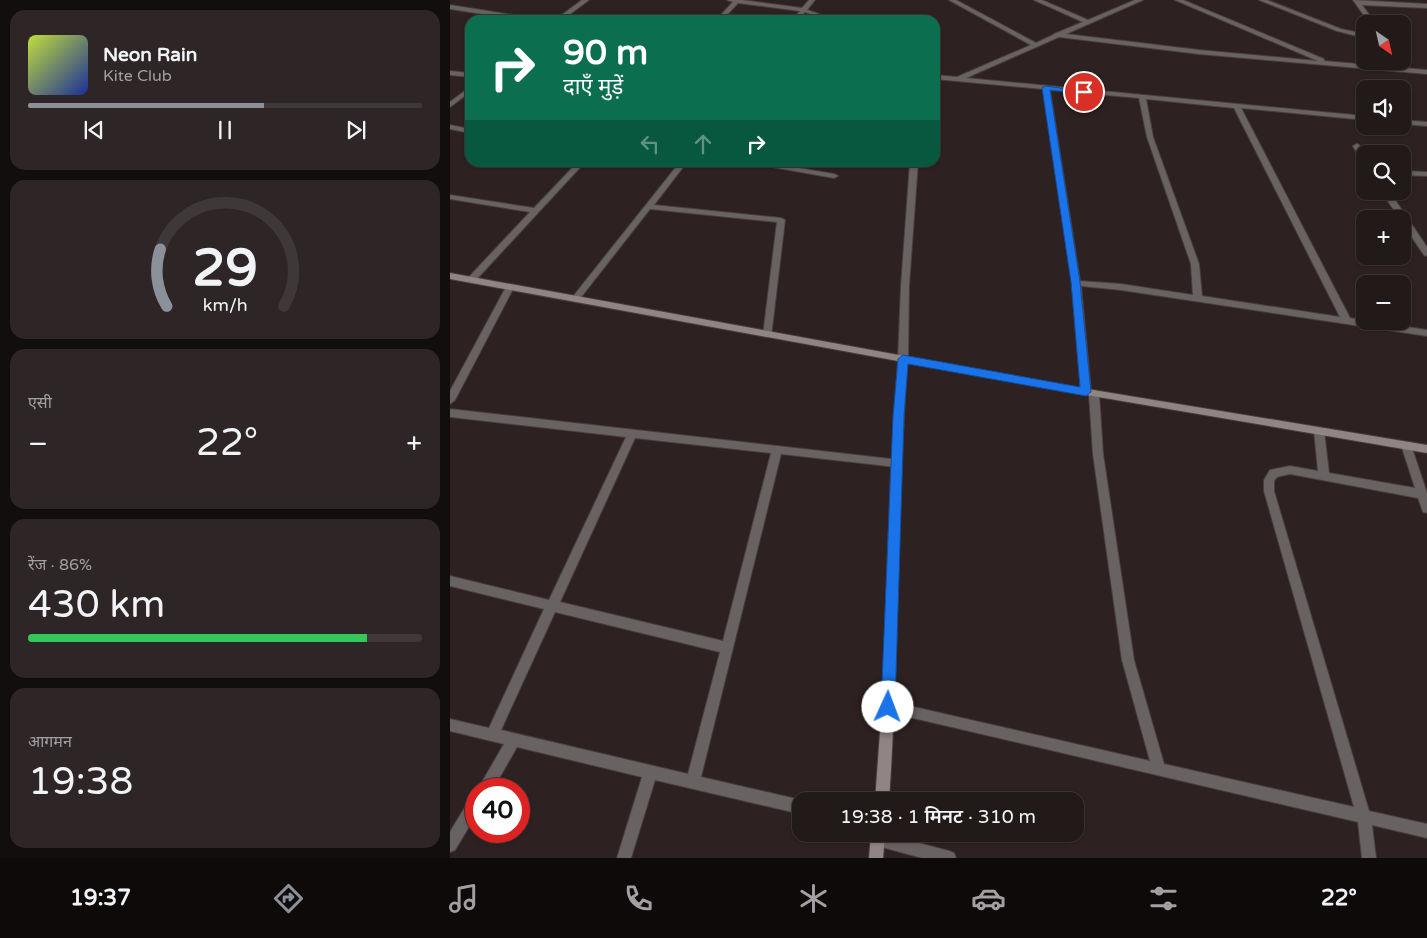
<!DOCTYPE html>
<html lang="hi">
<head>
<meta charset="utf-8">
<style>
	body { margin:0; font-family:"Varela Round","Noto Sans Devanagari",sans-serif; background:#2e2626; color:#f1f3f6; height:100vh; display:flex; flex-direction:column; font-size:19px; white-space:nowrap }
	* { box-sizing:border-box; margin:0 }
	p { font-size:16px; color:#a2a0a2 }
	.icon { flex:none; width:28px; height:28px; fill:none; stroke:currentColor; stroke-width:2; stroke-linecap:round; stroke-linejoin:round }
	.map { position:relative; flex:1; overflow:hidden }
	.drawer { display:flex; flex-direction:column; gap:10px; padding:10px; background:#130e0e; width:450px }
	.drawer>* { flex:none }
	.banner { position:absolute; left:15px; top:15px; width:475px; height:152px; border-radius:15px; box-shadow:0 1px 4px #0004,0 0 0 1px #3f3838; background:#0b6e4f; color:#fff; overflow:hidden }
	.needle { width:32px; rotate:146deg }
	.tools { position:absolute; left:906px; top:15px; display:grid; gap:10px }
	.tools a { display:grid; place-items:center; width:55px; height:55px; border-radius:10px; background:#221919; box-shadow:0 1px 4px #0004,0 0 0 1px #3f3838; font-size:25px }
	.speed { position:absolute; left:15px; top:778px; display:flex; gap:10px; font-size:25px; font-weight:700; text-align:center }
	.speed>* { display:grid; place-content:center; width:65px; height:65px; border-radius:50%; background:#221919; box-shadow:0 1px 4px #0004,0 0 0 1px #3f3838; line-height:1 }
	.speed .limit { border:8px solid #d22; background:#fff; color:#111 }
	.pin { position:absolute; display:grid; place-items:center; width:42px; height:42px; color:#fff; margin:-21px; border:2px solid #fff; border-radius:50%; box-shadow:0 1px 5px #0007 }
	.me { position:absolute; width:55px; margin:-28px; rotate:2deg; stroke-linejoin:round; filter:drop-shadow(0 0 4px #0008) }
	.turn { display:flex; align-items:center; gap:18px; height:105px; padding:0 15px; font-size:22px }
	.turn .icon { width:65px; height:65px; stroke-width:2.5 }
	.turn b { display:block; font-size:35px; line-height:42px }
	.lanes { display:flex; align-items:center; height:48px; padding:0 15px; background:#0003; justify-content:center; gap:25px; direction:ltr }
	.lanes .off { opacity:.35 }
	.big { font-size:38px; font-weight:600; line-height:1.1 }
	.drawer .tile { flex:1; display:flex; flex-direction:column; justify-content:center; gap:8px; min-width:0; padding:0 18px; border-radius:15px; background:#2e2626 }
	.drawer .dial { align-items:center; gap:0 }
	.dial svg { height:130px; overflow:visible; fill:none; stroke:#3f3838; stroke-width:7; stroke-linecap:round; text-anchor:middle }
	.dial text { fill:#f1f3f6; stroke:none }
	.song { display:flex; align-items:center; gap:15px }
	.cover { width:60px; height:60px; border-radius:8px; background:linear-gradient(135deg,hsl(70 70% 55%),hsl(230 70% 35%)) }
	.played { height:5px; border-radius:2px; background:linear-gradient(90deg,#8c9099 60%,#3f3838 60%) }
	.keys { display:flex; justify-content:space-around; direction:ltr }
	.heat { display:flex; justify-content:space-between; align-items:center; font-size:28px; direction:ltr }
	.charge { height:8px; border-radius:4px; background:linear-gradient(90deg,#34c759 86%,#3f3838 0) }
	.trip { position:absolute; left:342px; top:792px; width:292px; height:50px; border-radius:15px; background:#221919; box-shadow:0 1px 4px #0004,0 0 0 1px #3f3838; font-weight:600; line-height:50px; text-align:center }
	.tabs { display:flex; height:80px; justify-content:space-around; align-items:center; background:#0e0a0a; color:#a2a0a2 }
	.tabs .icon { width:35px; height:35px }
	.tabs .selected { color:#8c9099 }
	.tabs b { font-size:22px; color:#f1f3f6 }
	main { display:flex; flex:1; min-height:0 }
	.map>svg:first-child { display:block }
</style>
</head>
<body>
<main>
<section class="drawer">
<div class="tile">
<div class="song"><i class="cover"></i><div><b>Neon Rain</b><p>Kite Club</p></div></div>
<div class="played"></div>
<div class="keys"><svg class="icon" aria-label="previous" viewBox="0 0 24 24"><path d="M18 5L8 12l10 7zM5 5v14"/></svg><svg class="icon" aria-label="pause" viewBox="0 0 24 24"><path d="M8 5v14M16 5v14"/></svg><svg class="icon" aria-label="next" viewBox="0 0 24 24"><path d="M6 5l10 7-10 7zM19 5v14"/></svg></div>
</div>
<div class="tile dial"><svg viewBox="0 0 100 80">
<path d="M14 69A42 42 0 1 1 86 69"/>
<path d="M14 69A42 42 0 0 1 10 34" stroke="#8c9099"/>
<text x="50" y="56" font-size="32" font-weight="700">29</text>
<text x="50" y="72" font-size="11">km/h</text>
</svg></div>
<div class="tile"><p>एसी</p>
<div class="heat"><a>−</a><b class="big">22°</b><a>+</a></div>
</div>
<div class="tile"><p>रेंज · 86%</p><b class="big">430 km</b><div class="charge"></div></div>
<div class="tile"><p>आगमन</p><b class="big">19:38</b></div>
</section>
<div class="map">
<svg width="977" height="858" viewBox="0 0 977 858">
	<rect width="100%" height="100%" fill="#2e2121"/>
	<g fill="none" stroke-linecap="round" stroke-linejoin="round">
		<defs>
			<path id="street" d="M132,0h7l-27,20h-7z
				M277,0h15l60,8 7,-8h6l-8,10 30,10h-9l-23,-8 -6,8h-6l7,-9 -62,-8 -16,17h-6l17,-18z
				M499,0h7l80,43 17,-8 1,-1 29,-12 -49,-22h8l46,20 47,-20h8l-77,34 133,16 119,11 -143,-61h8l141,59v2l103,9v4l-228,-20 -140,-17 -93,41 399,38v4l-124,-12 109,210 77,12v6l-306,-46 -40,-4 10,105h6l2,2 4,61 31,206 30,104 190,43 -90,-316v-11l6,-10 20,-4 28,5 -4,-40 1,-3h8l1,3 5,42 86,15 -14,-43 1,-3h8l17,51v20l-4,-1 -5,-14 -128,-24 -13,3 -3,4v10l95,320 58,13v14l-55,-13 4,33h-14l-4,-36 -475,-111 -1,-4 1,-4 5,-2 262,60 -28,-101 -29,-206 -4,-59 -6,-1 -2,-2 -9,-109 -29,-194 -108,-10v-4l22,2 74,-32zM600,90l89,8 8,39 44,127 2,31 -72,-11 -41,-3zM696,99l88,9 106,209 -138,-21 -3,-32 -46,-127z
				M809,0h8l74,29 24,5v4l-28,-7z
				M903,0l74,4v4l-65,-3 14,19h-6z
				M0,5l83,13 3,2h-14l-72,-11z
				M0,71l20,2v4l-20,-2z
				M20,87v5l-20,15v-5z
				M952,120l25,2v4l-25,-2z
				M0,125l20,4v4l-20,-4z
				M907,144l2,1 6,9v7h-3l-9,-15z
				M128,162h7l-111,120h-6v-4l62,-66 -80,-13v-4l84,13z
				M230,162h7l-33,43 127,13 4,2 -14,117h-6l-2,-2 14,-113 -127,-13 -72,92 -3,1 -4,-3z
				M294,162h20l70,12 4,2 -4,2z
				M460,162h8l-9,124 -1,73 -5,3 -5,-3 3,-73z
				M952,171l25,1v4l-25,-1z
				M931,191h8l38,56v9l-3,-1 -22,-32v-4h-2z
				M60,284l4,3 -59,113 -5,4v-13l56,-104z
				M0,409l450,51 1,3 -1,3 -4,1 -115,-13 -80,323 100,23 3,1h-3v13l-146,-34 -24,78h-14l25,-81 -125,-30 -24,42h-15l26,-45 -54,-13v-12l39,9 55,-119 -94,-23v-10l99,24 77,-163 -176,-20zM185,438l136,15 -48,188 -163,-39zM105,612l165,40 -32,122 -187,-44z
				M26,795v20l-21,35 -5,2v-20l21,-35z
				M423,834h12l64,17 5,2 2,5h-34l-44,-12 -5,-2 -2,-5z"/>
			<path id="secondary" d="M0,273l613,112 364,60v8l-364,-62 -156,-28c-10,146 -8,292 -18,438h-14l8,-110 8,-222 7,-108 -448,-82z
				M421,834h14l-2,24h-14z"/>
		</defs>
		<use href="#street" stroke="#4a3e3d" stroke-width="2"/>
		<use href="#secondary" stroke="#4a3e3d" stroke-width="2"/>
		<use href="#street" fill="#696262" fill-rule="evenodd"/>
		<use href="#secondary" fill="#908484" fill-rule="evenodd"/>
	</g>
	<path fill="#1a73e8" stroke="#114b97" d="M596,86l42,6 -4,2 -34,-4 30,192 11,110 -5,4 -178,-32 -4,52 -9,291 -2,5 -5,2 -5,-2 -2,-5 12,-291 5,-57 5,-4 177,32 -9,-105 -29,-194z"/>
</svg>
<div class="tools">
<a><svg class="needle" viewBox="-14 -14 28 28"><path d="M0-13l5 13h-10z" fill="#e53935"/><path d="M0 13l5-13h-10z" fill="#a2a0a2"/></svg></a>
<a><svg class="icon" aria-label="sound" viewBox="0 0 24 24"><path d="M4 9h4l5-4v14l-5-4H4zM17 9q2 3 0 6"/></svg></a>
<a><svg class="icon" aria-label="search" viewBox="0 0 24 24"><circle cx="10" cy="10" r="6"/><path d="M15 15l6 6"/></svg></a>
<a>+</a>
<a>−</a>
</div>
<div class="speed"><div class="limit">40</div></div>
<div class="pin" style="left:634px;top:92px;background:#d93025"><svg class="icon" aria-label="arrive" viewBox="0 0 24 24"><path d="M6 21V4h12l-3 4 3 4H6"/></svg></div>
<svg class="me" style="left:438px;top:707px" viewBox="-20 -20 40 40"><circle r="19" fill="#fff"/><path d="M0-13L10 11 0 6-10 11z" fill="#1a73e8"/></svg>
<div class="trip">19:38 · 1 मिनट · 310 m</div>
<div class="banner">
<div class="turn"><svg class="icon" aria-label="right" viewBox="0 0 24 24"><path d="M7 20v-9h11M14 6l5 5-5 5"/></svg><div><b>90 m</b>दाएँ मुड़ें</div></div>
<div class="lanes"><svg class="icon off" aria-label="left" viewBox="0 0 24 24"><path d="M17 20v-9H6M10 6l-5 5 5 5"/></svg><svg class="icon off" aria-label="ahead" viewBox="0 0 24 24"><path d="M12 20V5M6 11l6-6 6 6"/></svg><svg class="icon" aria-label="right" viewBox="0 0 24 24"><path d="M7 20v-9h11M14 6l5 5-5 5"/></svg></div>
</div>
</div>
</main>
<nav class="tabs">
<b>19:37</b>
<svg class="icon selected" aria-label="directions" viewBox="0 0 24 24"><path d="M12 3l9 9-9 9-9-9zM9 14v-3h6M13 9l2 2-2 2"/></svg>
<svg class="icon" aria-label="music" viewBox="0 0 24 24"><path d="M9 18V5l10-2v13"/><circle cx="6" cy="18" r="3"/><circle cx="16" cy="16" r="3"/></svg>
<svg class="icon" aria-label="phone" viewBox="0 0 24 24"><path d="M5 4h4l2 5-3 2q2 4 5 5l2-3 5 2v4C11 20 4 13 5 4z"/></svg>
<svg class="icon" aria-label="climate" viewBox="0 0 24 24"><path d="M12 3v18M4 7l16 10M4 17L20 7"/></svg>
<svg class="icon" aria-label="car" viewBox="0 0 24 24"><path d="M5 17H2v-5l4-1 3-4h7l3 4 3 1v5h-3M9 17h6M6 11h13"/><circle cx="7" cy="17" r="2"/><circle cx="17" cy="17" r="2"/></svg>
<svg class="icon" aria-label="filters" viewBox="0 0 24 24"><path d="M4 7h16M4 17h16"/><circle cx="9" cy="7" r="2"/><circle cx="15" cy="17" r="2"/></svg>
<b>22°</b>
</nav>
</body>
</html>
